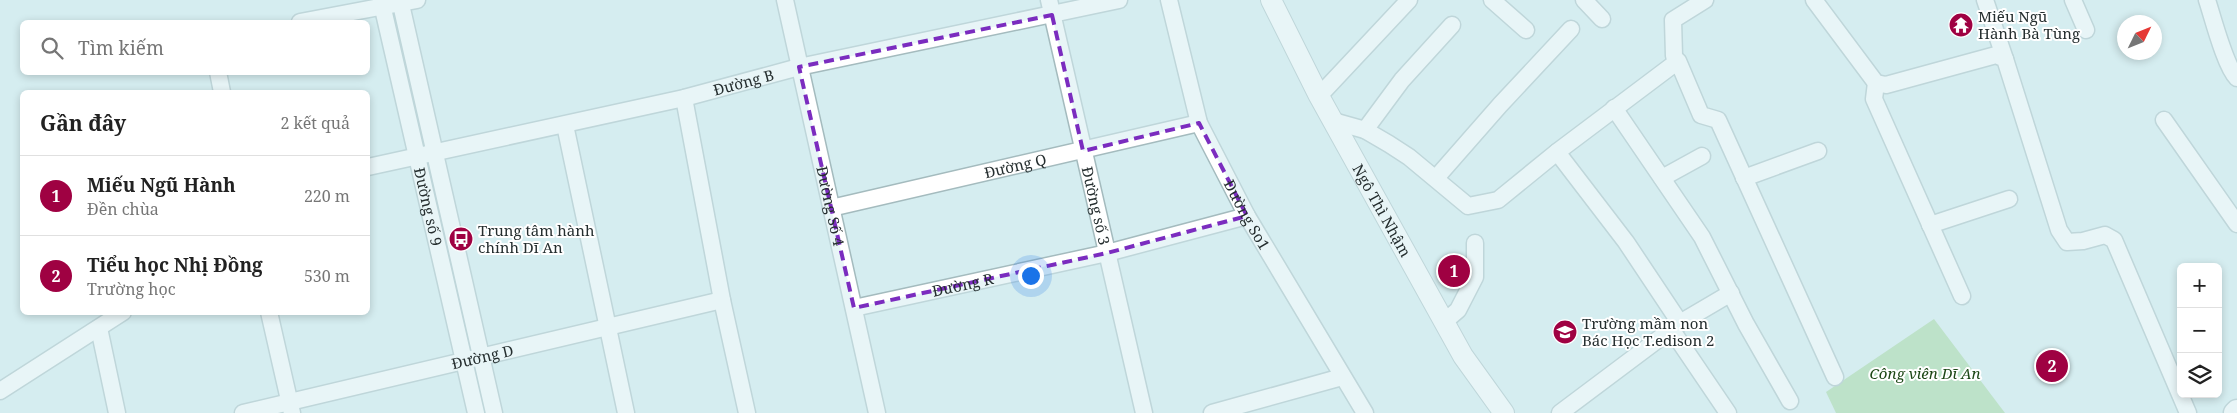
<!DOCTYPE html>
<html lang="vi">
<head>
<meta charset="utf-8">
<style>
  :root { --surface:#fff; --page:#f6f6f6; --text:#222; --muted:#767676; --line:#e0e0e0; --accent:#9f0142 }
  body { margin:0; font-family:"Noto Serif",serif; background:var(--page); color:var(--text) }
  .controls { position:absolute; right:15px; bottom:15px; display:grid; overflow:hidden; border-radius:8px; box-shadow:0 2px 8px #0003 }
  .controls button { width:45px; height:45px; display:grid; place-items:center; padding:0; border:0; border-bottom:1px solid var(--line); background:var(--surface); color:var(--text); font:25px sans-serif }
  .compass { position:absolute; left:2117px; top:15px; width:45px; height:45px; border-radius:50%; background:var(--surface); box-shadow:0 2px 8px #0003; rotate:47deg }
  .you { position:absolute; left:1030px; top:275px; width:18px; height:18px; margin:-12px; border:4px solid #fff; border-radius:50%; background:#1a73e8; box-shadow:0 0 0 8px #1a73e833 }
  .badge { display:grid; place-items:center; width:32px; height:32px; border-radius:50%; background:var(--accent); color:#fff; font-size:16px; font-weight:700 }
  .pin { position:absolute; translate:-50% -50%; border:2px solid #fff; box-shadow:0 1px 5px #0006 }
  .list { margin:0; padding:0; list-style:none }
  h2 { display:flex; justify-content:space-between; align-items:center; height:65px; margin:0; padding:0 20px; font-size:21px }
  h2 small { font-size:16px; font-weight:400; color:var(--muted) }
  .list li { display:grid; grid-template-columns:32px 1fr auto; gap:15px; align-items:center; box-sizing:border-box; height:80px; padding:0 20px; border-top:1px solid var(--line) }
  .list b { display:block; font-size:19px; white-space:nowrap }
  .list p { margin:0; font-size:16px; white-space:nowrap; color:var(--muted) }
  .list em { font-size:16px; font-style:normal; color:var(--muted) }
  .icon { flex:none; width:28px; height:28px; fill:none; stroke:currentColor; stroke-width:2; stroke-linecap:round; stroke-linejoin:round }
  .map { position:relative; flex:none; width:2237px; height:413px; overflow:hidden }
  .search { position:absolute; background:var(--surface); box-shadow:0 2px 8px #0003; left:20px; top:20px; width:350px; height:55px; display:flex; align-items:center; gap:12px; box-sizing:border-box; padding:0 18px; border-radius:8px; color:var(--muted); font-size:19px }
  .panel { position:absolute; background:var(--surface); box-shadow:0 2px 8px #0003; left:20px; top:90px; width:350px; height:225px; border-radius:8px }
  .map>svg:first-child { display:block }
  .green { fill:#a1d499 }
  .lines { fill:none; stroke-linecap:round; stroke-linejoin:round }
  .minor-casing { stroke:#a4bbbe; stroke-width:19 }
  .tertiary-casing { stroke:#a4bbbe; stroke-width:22 }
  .secondary-casing { stroke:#a4bbbe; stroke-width:25 }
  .minor { stroke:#fff; stroke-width:16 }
  .tertiary { stroke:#fff; stroke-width:20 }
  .secondary { stroke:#fff; stroke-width:22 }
  .marked { fill:none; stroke:#7b2cbf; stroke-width:4; stroke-dasharray:10 6; stroke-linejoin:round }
  .labels { text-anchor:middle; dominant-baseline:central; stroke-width:4; stroke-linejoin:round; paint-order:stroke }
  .poi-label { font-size:15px; fill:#252e2f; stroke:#fff; text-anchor:start }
  .street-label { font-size:15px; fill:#252e2f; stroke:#fff }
  .park-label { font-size:15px; font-style:italic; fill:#1b4614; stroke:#fff }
</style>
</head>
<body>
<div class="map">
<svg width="2237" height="413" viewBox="0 0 2237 413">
  <rect width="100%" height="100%" fill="#d5edf0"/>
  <path class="green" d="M1934 319 2005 413H1836L1826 392Z"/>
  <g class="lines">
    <defs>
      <g id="minor">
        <path id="s1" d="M381 0 476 413"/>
        <path d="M400 0 494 413"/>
        <path id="s2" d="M785 0 877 413"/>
        <path id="s3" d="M1049 0 1144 413"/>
        <path id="s4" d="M1169 0 1199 123 1247 216 1365 413"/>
        <path d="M1492 0 1526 30"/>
        <path d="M1584 0 1602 19"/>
        <path d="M1814 0 1876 83 1886 85 1996 55 2005 59 2059 230 2067 242 2083 241 2105 235 2114 240 2188 413"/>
        <path d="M1985 0 2005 59"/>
        <path d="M2073 0 2086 30"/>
        <path d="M2207 0C2213 18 2225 66 2237 78"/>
        <path d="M300 22 417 0"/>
        <path d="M1674 56 1673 20 1705 0"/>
        <path d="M218 72 222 92"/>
        <path d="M1876 83 1874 99 1962 296"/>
        <path d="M1319 96 1409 0"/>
        <path d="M684 98 722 300 747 413"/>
        <path d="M1614 108 1702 237 1746 324 1790 401"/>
        <path d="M2164 120 2237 224"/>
        <path d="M1333 121 1365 130 1389 144 1409 157 1468 206 1498 200 1557 152 1678 61 1701 115 1718 120 1835 377"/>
        <path d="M565 125 626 413"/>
        <path d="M1365 130 1402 80 1452 25"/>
        <path d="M1557 152 1626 242 1680 323"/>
        <path id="s5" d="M368 167 684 98 799 67 1119 0"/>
        <path d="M1436 178 1500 105 1571 29"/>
        <path d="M1662 178 1702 156"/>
        <path d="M1744 178 1818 151"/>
        <path id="s6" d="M831 208 1199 123"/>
        <path d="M1930 225 2009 199"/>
        <path id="s7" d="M854 308 1107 253 1247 216"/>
        <path d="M269 312 292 413"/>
        <path d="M1444 322 1458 310 1475 277V243"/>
        <path d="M99 328 117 413"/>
        <path d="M1671 329 1728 413"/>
        <path d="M0 391 123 312"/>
        <path id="s8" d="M243 413 722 300"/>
        <path d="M1212 413 1342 377"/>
        <path d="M1560 413 1680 323 1731 293"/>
      </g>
      <g id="tertiary">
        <path id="s9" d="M1271 0 1319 96 1463 356 1504 413"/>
      </g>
      <path id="secondary" d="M2235 413 2237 411"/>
    </defs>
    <use href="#minor" class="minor-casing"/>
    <use href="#tertiary" class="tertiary-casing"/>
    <use href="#secondary" class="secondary-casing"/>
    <use href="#minor" class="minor"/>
    <use href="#tertiary" class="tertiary"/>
    <use href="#secondary" class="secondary"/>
  </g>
  <path d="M0 0H2237V413H0ZM1052 15 1083 151 1199 123 1247 216 1107 253 854 308 799 67Z" fill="#d5edf0" fill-opacity=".55" fill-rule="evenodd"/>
  <path class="marked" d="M1052 15 1083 151 1199 123 1247 216 1107 253 854 308 799 67Z"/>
  <defs>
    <symbol id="temple-disc" viewBox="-11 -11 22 22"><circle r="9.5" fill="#9f0142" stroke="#fff"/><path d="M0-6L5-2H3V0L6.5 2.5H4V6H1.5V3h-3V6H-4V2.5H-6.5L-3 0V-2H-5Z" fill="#fff"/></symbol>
    <symbol id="bus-disc" viewBox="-11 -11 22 22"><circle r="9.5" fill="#9f0142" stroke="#fff"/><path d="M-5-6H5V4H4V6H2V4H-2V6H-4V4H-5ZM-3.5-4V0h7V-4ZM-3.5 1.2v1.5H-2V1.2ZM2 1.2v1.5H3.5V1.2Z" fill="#fff"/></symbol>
    <symbol id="school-disc" viewBox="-11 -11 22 22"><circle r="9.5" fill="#9f0142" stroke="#fff"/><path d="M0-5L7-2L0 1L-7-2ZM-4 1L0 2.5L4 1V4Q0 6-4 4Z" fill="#fff"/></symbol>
  </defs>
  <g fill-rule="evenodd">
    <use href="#temple-disc" x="1947" y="11" width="28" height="28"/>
    <use href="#bus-disc" x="447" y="225" width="28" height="28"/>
    <use href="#school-disc" x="1551" y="318" width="28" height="28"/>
  </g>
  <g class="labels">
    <g class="poi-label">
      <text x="1978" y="16">Miếu Ngũ<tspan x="1978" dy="17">Hành Bà Tùng</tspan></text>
      <text x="478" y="230">Trung tâm hành<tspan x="478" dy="17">chính Dĩ An</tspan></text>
      <text x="1582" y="323">Trường mầm non<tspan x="1582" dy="17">Bác Học T.edison 2</tspan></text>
    </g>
    <g class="street-label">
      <text stroke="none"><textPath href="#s5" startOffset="385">Đường B</textPath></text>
      <text stroke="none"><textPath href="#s6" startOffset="189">Đường Q</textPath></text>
      <text stroke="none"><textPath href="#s1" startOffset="212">Đường số 9</textPath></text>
      <text stroke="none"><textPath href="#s2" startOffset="211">Đường Số 4</textPath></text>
      <text stroke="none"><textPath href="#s3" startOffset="211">Đường số 3</textPath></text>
      <text stroke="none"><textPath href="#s9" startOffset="238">Ngô Thì Nhậm</textPath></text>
      <text stroke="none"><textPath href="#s4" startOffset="230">Đường So1</textPath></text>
      <text stroke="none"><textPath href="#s7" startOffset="111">Đường R</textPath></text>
      <text stroke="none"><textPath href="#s8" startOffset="246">Đường D</textPath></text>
    </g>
    <g class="park-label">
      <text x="1925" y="373">Công viên Dĩ An</text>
    </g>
  </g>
</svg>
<div class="controls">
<button>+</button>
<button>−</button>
<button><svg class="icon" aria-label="layers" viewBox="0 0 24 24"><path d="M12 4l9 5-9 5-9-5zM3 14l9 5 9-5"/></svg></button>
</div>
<svg class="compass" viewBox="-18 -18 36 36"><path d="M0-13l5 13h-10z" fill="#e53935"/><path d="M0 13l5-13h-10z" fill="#767676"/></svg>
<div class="you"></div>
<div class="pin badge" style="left:1454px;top:271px">1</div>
<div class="pin badge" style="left:2052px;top:366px">2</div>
<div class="search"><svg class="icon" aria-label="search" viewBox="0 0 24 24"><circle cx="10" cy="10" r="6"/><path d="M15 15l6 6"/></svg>Tìm kiếm</div>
<section class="panel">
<h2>Gần đây<small>2 kết quả</small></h2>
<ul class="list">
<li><span class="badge">1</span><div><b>Miếu Ngũ Hành</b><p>Đền chùa</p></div><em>220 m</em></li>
<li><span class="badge">2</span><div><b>Tiểu học Nhị Đồng</b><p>Trường học</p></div><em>530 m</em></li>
</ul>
</section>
</div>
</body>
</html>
